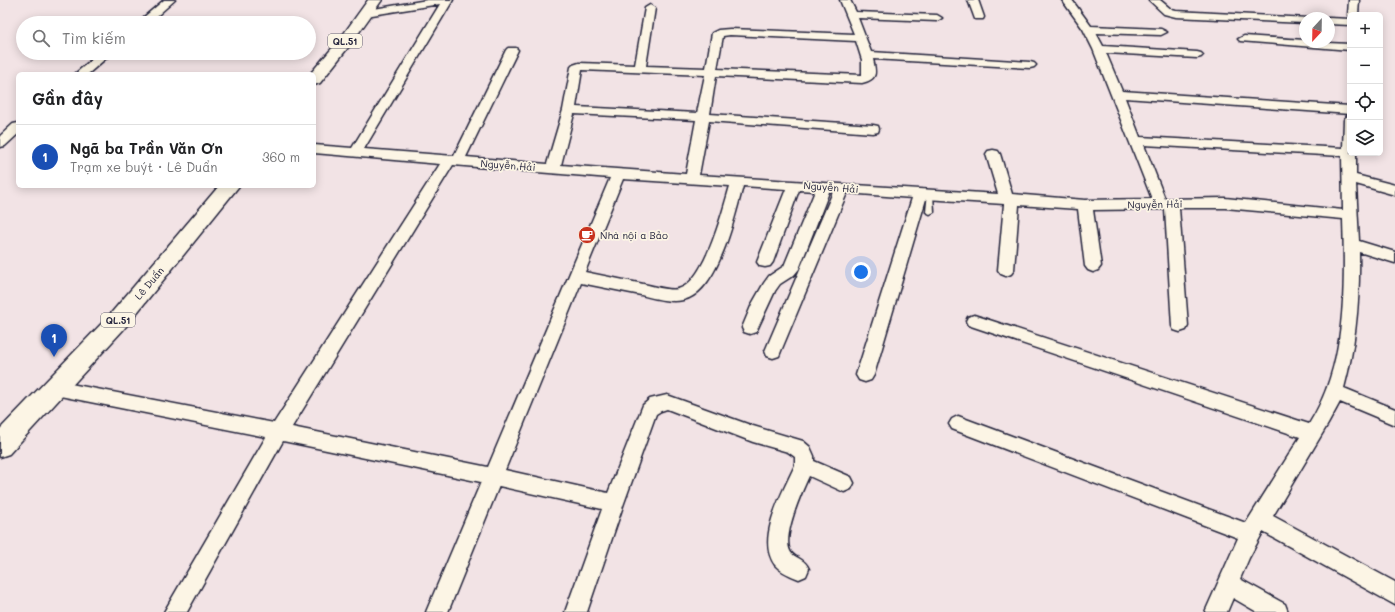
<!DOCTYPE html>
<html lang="vi">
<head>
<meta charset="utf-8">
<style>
  :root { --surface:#fff; --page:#f2f2f2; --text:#202124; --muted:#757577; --line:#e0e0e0; --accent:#ea580c }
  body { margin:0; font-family:Mali,sans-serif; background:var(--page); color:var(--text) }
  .controls { position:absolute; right:12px; top:12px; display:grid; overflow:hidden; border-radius:6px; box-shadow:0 2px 10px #0003 }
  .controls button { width:36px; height:36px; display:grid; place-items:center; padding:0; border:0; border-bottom:1px solid var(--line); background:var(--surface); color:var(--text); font:20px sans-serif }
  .compass { position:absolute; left:1299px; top:12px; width:36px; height:36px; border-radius:50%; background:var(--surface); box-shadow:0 2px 10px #0003; rotate:202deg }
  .you { position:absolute; left:861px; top:272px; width:14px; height:14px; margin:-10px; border:3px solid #fff; border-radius:50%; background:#1a73e8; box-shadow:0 0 0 6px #1a73e833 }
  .badge { display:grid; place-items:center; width:26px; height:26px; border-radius:50%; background:var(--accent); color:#fff; font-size:13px; font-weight:700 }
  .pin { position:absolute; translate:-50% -33px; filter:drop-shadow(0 1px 2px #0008) }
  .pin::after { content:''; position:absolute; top:21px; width:14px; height:12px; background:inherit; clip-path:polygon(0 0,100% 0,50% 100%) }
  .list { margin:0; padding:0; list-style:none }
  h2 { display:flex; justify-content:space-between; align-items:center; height:52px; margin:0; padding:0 16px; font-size:17px }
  h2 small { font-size:13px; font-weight:400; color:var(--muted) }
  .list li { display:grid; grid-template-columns:26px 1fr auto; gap:12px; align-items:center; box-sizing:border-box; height:64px; padding:0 16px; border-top:1px solid var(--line) }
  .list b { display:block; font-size:15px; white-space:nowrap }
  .list p { margin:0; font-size:13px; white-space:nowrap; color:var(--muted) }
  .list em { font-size:13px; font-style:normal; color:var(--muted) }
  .icon { flex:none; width:22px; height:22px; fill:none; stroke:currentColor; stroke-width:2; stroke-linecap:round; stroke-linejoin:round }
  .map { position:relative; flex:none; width:1395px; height:612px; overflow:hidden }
  .search { position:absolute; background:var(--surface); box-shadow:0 2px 10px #0003; left:16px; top:16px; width:300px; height:44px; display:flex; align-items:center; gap:10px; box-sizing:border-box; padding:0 14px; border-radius:22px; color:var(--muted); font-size:15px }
  .panel { position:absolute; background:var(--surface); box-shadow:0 2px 10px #0003; left:16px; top:72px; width:300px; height:116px; border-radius:6px }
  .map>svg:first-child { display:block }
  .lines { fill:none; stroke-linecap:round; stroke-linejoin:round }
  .service-casing { stroke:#22223b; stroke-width:3 }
  .minor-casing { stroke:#22223b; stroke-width:3 }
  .primary-casing { stroke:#22223b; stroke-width:3 }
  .service { fill:#fcf5e5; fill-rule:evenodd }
  .minor { fill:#fcf5e5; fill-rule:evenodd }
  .primary { fill:#fcf5e5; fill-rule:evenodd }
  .labels { text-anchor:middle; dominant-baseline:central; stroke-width:3.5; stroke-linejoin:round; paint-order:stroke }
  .shield { fill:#fcf5e5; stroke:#63616e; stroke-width:1 }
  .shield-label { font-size:9px; font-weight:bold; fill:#22223b }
  .street-label { font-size:10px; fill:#22223b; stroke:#fcf5e5 }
  .poi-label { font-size:10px; fill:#22223b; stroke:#fcf5e5; text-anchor:start }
</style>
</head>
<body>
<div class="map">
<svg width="1395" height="612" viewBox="0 0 1395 612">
  <rect width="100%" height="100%" fill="#f2e3e5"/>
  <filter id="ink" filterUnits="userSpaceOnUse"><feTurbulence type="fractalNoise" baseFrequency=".025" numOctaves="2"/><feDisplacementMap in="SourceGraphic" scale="8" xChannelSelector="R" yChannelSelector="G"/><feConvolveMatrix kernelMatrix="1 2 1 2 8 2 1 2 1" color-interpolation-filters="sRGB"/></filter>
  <g filter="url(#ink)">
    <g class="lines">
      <defs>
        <path id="service" d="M928 192H932L933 194 934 212 930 214 926 212Z"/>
        <g id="minor">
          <path d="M164 0H175L149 23H137Z"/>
          <path d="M427 0H453L364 149 454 156 506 50 508 48H516L518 50 466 157 547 164 563 110 571 67 573 65 579 63 635 65 645 8 650 5 655 8 646 66 706 68 712 33 718 30 730 29 854 34 840 0H850L856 12 937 15 942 18 937 21 858 18 871 52 1030 62 1034 63 1036 65 1034 67 1030 68 873 59C876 73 878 79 862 83L716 76 710 114 873 125 878 126 879 129 878 132 873 133 709 121 699 175 998 194 986 154 988 151 993 150 998 151 1000 154 1012 194 1085 200 1152 199 1093 49 1083 29 1062 0H1072L1091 26 1161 29 1167 32 1161 35 1096 33 1103 46 1197 52 1201 53 1203 55 1201 57 1197 58 1106 53 1122 91 1350 106V114L1125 98 1140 137 1343 148 1344 120 1346 117 1350 116V153H1356V175L1395 185V195L1356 184 1359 241 1395 252V263L1359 252C1360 298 1356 343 1344 388L1395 409V425L1340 402 1328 424 1273 516 1395 582V605L1263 532 1249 558 1240 579 1285 604 1288 612H1257L1233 598 1227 612H1205L1238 538 952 429 949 424 952 419 958 416 1246 523 1300 437 968 325 966 321 968 317 974 315 1309 424C1347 365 1345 287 1343 219L1225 208H1179L1188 326 1186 330 1180 332 1174 330 1172 326 1165 209 1093 210 1101 266 1098 270 1093 272 1088 270 1085 266 1078 209 1019 205 1014 270 1011 274 1006 276 1001 274 998 270 1004 204 926 199 874 375 871 380 865 382 859 380 856 375 912 198 847 193 781 351 779 356 773 358 767 356 765 351 833 192H829L799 269 794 275 780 284 775 291 756 332 750 334 744 332 742 328 752 304 764 283 769 276 784 266 815 191 799 190 773 262 770 266 765 267 760 266 757 262 786 189 743 186C735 216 718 293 683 300 670 303 653 298 641 295 621 291 601 287 581 283L505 470 608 493 643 405 650 399 667 395 753 426 803 441 810 447 814 456V461L851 477 854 483 851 489 844 492 809 476C802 491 782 536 790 551 794 559 804 557 809 569L806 576 799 579C791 576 781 572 775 565 755 539 784 490 795 465V457L788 452 753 442 667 409 661 411 656 414 624 503 587 612H565L602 509 499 486 448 612H426L481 482 283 441 187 612H164L266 437 55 395 49 393 46 388 49 383 55 381 274 423 440 164 314 153V145L352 148 440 4 366 16 361 13 362 11ZM730 35 856 41 862 60V75L717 69 723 36ZM582 70 705 75 697 113 576 107ZM574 114 696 120 686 174 561 165ZM1144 145 1342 156 1343 210 1225 198 1165 199ZM453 165 610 178 488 467 292 427ZM623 179 730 186C723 209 705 283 678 289 669 291 657 287 648 285 627 281 606 276 585 272Z"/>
          <path d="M968 0H978L984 17 983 19H975Z"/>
          <path d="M1149 0H1160L1172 10 1176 11 1309 18H1305V23L1176 17 1164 14Z"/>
          <path d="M1349 0H1359L1358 15H1350V17L1348 15Z"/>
          <path d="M1328 18H1329L1350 19V25L1329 24Z"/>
          <path d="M1244 36 1305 40V42L1350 44V50L1240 41 1238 39Z"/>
          <path d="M99 53H112L88 74H75Z"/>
          <path d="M18 123V134L5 146 0 147V136L13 124Z"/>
        </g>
        <g id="primary">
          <path d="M368 0H382L350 45 320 83 314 85V74H310L340 39Z"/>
          <path d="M219 186H239L123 330 9 454 0 457V429L107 318Z"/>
        </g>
      </defs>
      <use href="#service" class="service-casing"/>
      <use href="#minor" class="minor-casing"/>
      <use href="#primary" class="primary-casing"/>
      <use href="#service" class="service"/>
      <use href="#minor" class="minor"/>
      <use href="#primary" class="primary"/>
    </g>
  </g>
  <defs>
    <symbol id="cafe-disc" viewBox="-11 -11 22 22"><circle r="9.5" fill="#c8321e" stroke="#fcf5e5"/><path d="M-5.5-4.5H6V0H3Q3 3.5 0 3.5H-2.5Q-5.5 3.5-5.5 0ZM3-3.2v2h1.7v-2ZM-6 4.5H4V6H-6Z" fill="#fff"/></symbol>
  </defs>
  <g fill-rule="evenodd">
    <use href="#cafe-disc" x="577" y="225" width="20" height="20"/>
  </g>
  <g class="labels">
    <g class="shield">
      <rect x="328" y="34" width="34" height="14" rx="3"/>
      <rect x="101" y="313" width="34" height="14" rx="3"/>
    </g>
    <g class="shield-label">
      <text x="345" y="41">QL.51</text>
      <text x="118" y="320">QL.51</text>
    </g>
    <g class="street-label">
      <text transform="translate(508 165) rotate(4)">Nguyễn Hải</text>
      <text transform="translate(831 187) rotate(4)">Nguyễn Hải</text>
      <text transform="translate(1155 204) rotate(-1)">Nguyễn Hải</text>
      <text transform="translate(149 283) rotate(-50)">Lê Duẩn</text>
    </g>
    <g class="poi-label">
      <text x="600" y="235">Nhà nội a Bảo</text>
    </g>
  </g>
</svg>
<div class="controls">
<button>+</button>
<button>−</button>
<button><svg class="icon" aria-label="locate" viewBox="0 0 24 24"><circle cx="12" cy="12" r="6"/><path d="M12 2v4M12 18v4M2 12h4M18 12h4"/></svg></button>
<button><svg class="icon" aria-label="layers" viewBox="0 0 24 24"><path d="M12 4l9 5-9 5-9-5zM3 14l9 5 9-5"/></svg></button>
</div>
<svg class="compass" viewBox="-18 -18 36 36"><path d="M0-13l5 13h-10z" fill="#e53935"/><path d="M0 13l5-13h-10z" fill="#757577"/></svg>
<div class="you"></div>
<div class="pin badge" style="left:54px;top:357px;background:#1a4fb4">1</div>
<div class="search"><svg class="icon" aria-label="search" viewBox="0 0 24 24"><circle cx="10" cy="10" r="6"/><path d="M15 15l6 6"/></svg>Tìm kiếm</div>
<section class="panel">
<h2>Gần đây<small></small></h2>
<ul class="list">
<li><span class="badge" style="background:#1a4fb4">1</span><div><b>Ngã ba Trần Văn Ơn</b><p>Trạm xe buýt · Lê Duẩn</p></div><em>360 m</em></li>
</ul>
</section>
</div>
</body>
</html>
